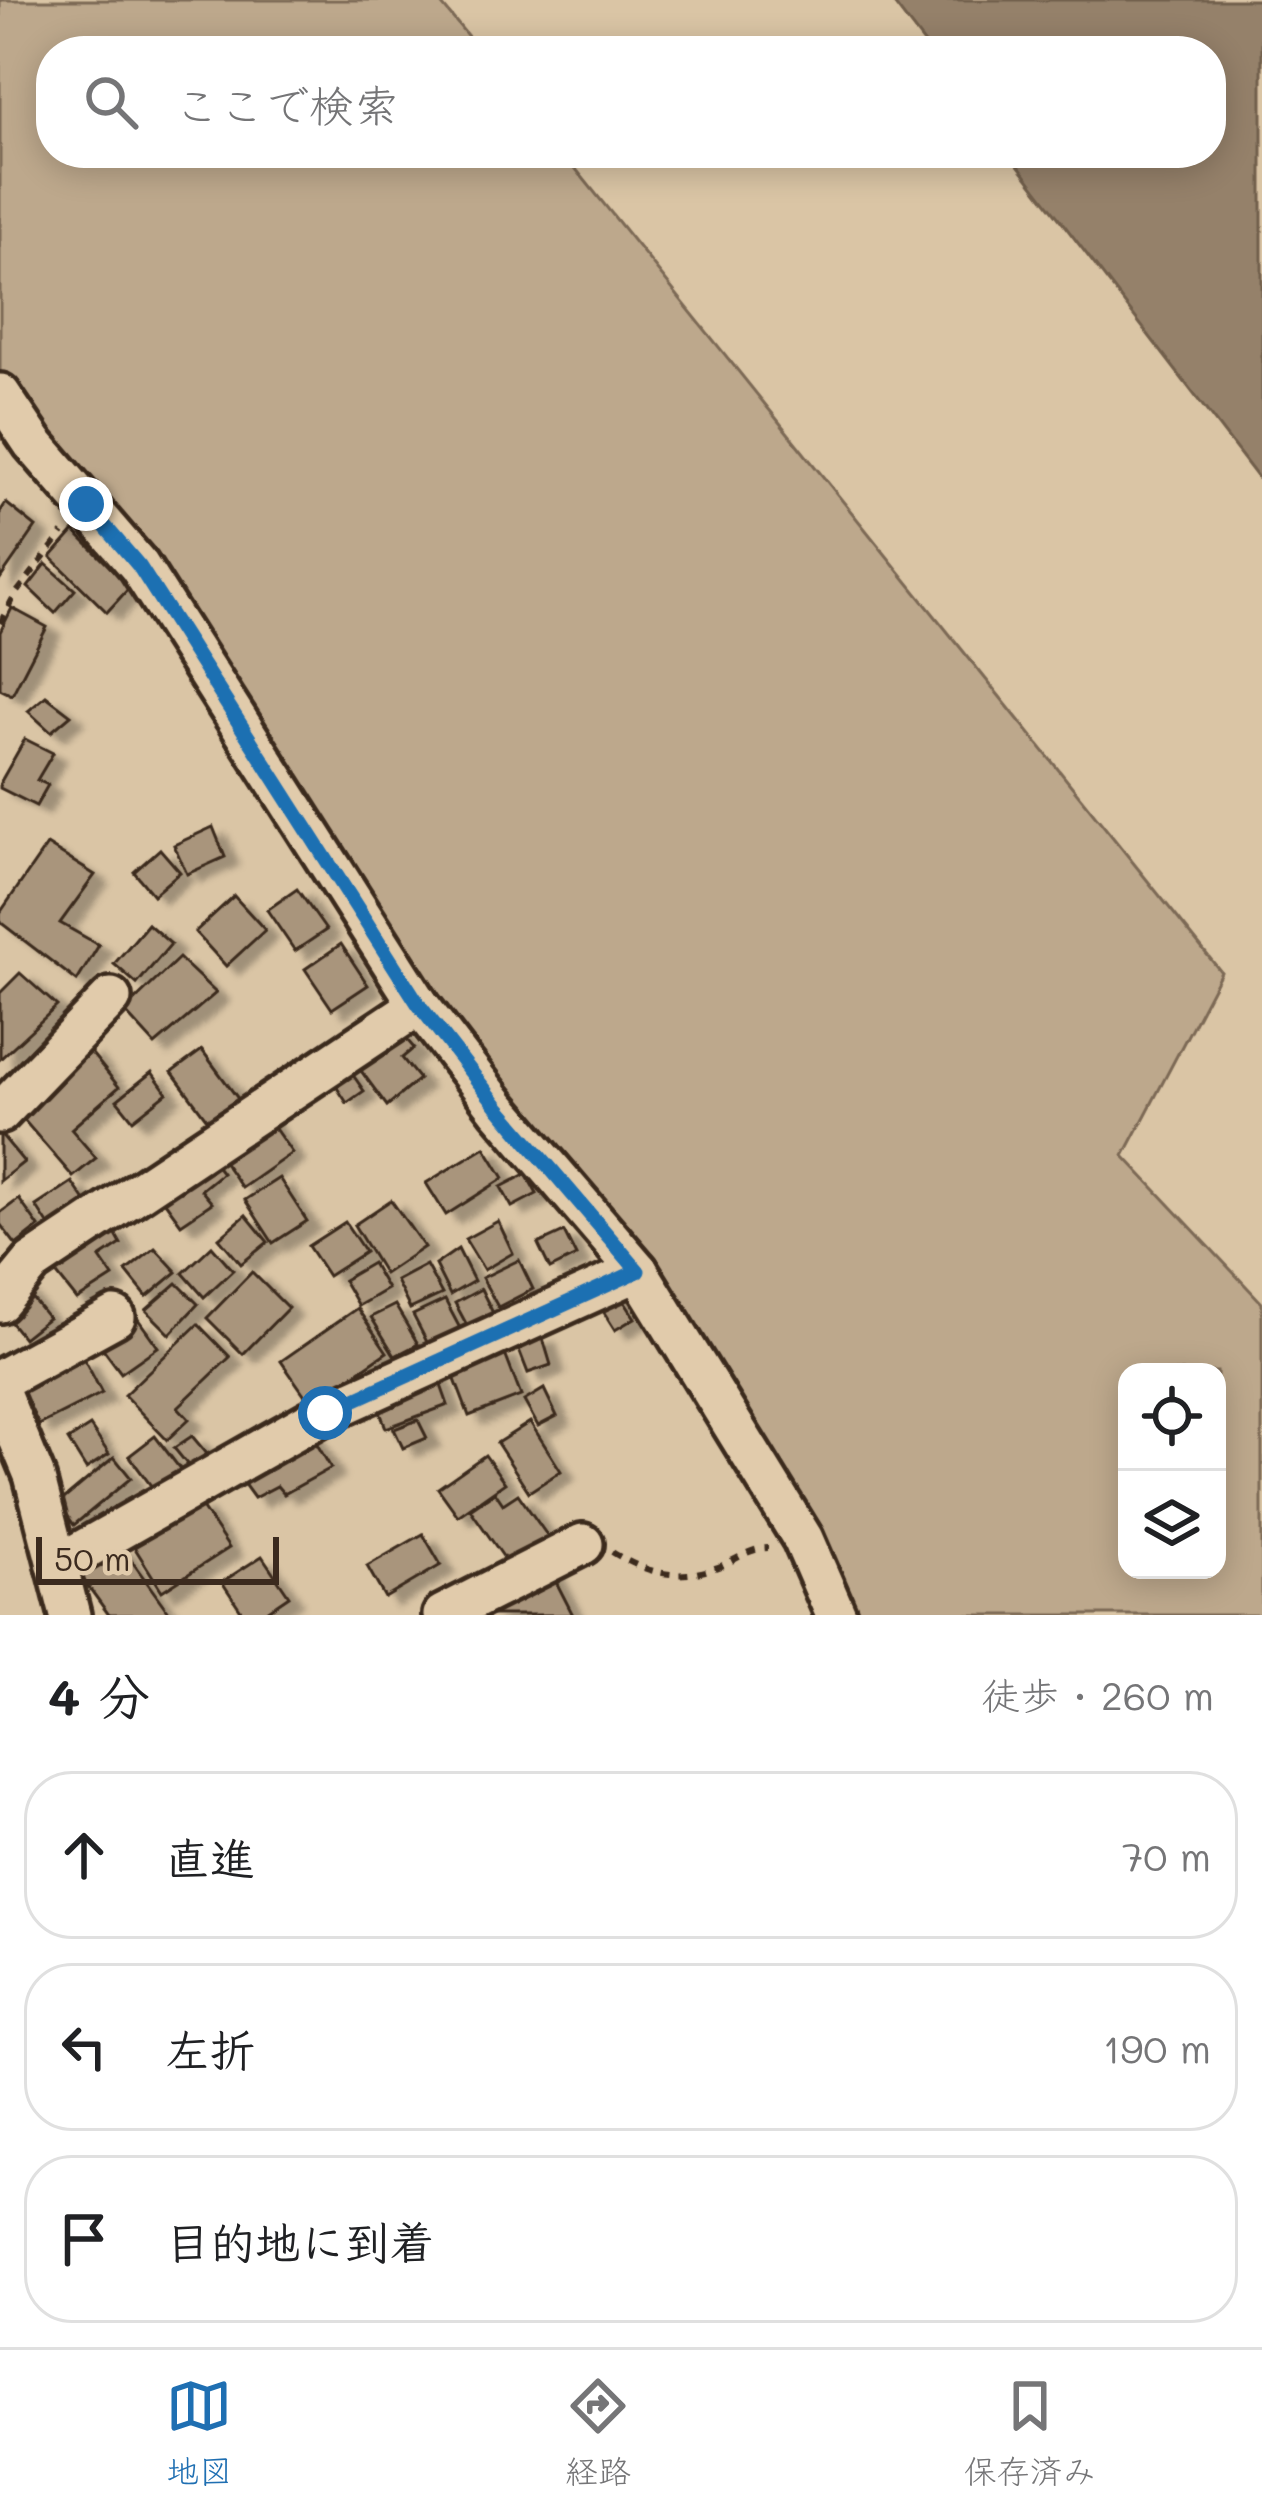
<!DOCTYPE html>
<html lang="ja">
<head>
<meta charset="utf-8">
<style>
  :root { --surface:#fff; --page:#f6f6f6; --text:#202124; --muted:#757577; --line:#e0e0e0; --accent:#1f6fb2 }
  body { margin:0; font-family:Mali,"Klee One",sans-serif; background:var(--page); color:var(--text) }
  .controls { position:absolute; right:36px; bottom:36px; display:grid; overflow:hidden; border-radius:24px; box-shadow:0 6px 30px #0003 }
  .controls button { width:108px; height:108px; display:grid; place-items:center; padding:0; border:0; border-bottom:3px solid var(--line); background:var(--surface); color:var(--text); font:60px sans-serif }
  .scale { position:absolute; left:36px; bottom:30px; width:243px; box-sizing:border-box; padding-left:12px; border:6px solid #3b2a1e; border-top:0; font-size:33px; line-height:42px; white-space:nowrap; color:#3b2a1e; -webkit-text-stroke:9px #e1cbab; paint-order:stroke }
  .stop { position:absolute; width:36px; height:36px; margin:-27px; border:9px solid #1f6fb2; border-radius:50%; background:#fff }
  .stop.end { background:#1f6fb2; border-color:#fff; box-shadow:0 3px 12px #0008 }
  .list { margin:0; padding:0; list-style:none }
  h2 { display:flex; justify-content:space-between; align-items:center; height:156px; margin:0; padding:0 48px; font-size:51px }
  h2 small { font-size:39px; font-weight:400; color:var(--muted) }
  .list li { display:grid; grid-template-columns:78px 1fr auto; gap:36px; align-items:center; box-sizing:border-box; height:168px; margin:0 24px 24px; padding:0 24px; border:3px solid var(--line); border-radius:48px }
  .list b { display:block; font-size:45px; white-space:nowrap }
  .list em { font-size:39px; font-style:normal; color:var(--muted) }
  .icon { flex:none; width:66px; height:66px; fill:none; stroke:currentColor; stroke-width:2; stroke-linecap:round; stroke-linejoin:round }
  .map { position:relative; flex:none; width:1262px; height:1615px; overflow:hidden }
  .search { position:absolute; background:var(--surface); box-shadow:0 6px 30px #0003; left:36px; right:36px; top:36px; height:132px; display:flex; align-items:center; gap:30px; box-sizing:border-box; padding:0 42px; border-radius:48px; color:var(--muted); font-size:45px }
  .sheet { height:732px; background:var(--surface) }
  nav { display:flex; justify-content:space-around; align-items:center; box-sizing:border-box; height:168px; border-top:3px solid var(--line); background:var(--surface); font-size:33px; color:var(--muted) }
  nav a { display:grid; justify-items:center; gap:6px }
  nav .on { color:var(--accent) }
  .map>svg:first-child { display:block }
  .green { fill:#bda88c; stroke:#7c6955; stroke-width:3; fill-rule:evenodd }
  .water { fill:#95816a; stroke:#715e4c; stroke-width:3 }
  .building { fill:#a9957c; stroke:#3b2a1e; stroke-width:3; filter:url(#shadow) }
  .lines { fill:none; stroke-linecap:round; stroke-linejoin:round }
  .minor-casing { stroke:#3b2a1e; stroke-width:48 }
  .path { stroke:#3b2a1e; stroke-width:6; stroke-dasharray:9 9; stroke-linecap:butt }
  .minor { stroke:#e1cbab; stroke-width:39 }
  .route { stroke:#1f6fb2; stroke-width:15 }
</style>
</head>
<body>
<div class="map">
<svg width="1262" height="1615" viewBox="0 0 1262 1615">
  <defs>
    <filter id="shadow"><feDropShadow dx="13" dy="8" stdDeviation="3" flood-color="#0004"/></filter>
  </defs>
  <rect width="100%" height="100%" fill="#dac5a5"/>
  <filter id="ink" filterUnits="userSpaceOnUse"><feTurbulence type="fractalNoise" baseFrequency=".00833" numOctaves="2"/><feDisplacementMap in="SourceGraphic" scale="24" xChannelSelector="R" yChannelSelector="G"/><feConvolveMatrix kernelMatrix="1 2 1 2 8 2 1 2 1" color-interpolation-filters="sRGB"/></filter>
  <g filter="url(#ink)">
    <path class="green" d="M0 0H438L480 51H51V153H563L1221 972 1124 1156 1262 1303V1615H854L820 1532 654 1258 433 995 0 371ZM1127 1372H1217V1570H1127Z"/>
    <path class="water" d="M891 0H1262V483L1009 153H1211V51H930Z"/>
    <g class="building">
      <path d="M6 503 36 527 0 579V512Z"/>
      <path d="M74 531 130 587 107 612 51 557Z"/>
      <path d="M46 564 75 590 55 613 28 587Z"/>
      <path d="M12 608 47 627 12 695 0 689V632Z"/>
      <path d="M46 696 71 715 51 732 28 711Z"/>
      <path d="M25 739 53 753 37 780 48 785 36 806 0 788V783Z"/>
      <path d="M213 827 225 857 187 874 174 845Z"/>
      <path d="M47 845 95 875 60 923 99 945 77 981 0 922V913Z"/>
      <path d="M160 849 180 872 153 895 134 872Z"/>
      <path d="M297 889 326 930 295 951 267 910Z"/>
      <path d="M234 896 265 930 226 966 195 932Z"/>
      <path d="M148 924 171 944 137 984 114 964Z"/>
      <path d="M341 944 368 985 332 1009 305 969Z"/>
      <path d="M179 958 216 993 155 1045 124 1011Z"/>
      <path d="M20 973 57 1006 0 1059V993Z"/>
      <path d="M397 1028 414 1048 402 1058 419 1079 387 1106 353 1060Z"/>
      <path d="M88 1049 119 1087 71 1129 96 1158 73 1177 16 1111Z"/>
      <path d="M202 1050 239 1100 209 1122 172 1072Z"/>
      <path d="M346 1065 364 1091 347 1103 330 1077Z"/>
      <path d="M152 1072 167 1093 133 1120 117 1100Z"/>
      <path d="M264 1113 292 1153 242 1188 214 1148Z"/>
      <path d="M0 1133 24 1162 0 1181Z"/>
      <path d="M485 1147 504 1178 446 1215 426 1183Z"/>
      <path d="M208 1155 222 1173 201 1190 212 1203 181 1224 157 1191Z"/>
      <path d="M526 1174 537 1194 512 1207 501 1187Z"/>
      <path d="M279 1178 307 1221 273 1243 245 1200Z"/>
      <path d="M72 1182 85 1201 49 1226 36 1206Z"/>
      <path d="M19 1199 39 1227 16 1245 0 1224V1213Z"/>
      <path d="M391 1200 424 1247 384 1274 354 1225Z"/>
      <path d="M246 1215 268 1242 241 1264 219 1238Z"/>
      <path d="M498 1221 513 1253 484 1270 465 1239Z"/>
      <path d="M345 1222 365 1252 328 1276 308 1246Z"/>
      <path d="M111 1226 121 1244 100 1258 113 1277 77 1300 54 1271Z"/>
      <path d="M564 1232 576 1256 550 1269 538 1244Z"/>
      <path d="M212 1246 233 1270 204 1297 183 1273Z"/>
      <path d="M155 1248 177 1272 147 1297 126 1271Z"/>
      <path d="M458 1249 474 1281 450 1295 435 1265Z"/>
      <path d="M519 1260 533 1289 498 1307 482 1278Z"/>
      <path d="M372 1263 387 1289 358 1306 343 1280Z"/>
      <path d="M426 1265 442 1294 410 1309 396 1281Z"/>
      <path d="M252 1272 288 1308 243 1354 207 1318Z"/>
      <path d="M177 1283 198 1304 170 1334 146 1310Z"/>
      <path d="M614 1286 635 1318 615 1330 595 1298Z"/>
      <path d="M23 1287 48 1318 23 1338 0 1309Z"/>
      <path d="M481 1289 495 1317 469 1329 455 1303Z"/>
      <path d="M445 1300 462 1332 430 1348 413 1315Z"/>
      <path d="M395 1305 418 1344 395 1356 371 1317Z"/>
      <path d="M357 1308 387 1352 311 1404 281 1361Z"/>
      <path d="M138 1319 158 1347 121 1373 101 1346Z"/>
      <path d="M198 1324 230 1357 178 1407 189 1419 167 1440 124 1395Z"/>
      <path d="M542 1335 551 1365 528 1373 516 1342Z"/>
      <path d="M503 1349 521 1396 469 1416 451 1369Z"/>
      <path d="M83 1357 102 1393 39 1425 21 1390Z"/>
      <path d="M436 1371 448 1405 386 1428 375 1398Z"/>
      <path d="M544 1389 557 1416 538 1426 524 1401Z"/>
      <path d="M418 1420 427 1438 403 1448 394 1429Z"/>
      <path d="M530 1422 561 1471 529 1492 497 1443Z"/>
      <path d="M90 1426 109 1454 86 1469 68 1440Z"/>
      <path d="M308 1429 331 1468 284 1494 277 1486 254 1498 235 1472Z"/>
      <path d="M155 1436 190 1482 163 1502 129 1456Z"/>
      <path d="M192 1436 213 1461 195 1474 174 1448Z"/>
      <path d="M485 1455 505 1483 458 1516 438 1488Z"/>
      <path d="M114 1457 131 1478 74 1525 59 1503Z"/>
      <path d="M495 1492 503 1504 518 1494 551 1541 511 1568 470 1509Z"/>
      <path d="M199 1503 229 1548 162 1591 131 1542Z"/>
      <path d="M423 1534 441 1565 385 1598 367 1566Z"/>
      <path d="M121 1546 169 1613 167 1615H109L80 1575Z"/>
      <path d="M262 1556 289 1596 261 1615H244L222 1582Z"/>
      <path d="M549 1568 573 1615H484Z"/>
    </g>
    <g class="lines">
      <defs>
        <g id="minor">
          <path d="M0 394 33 443 139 566 419 1005 498 1108 638 1271 803 1539 836 1615"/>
          <path d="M0 1113 111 998"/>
          <path d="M0 1302 32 1263 419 1005"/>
          <path d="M0 1380 115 1317"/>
          <path d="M0 1393 34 1475 70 1615"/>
          <path d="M57 1565 325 1413 638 1271"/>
          <path d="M443 1615 583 1544"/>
        </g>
      </defs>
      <use href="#minor" class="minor-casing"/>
      <g class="path">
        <path d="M0 623 14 596 63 533"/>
        <path d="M612 1552C649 1575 682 1582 723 1565 739 1558 751 1548 768 1548"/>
      </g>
      <use href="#minor" class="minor"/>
    </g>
  </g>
  <g class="lines" filter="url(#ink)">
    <path class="route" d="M86 504 139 566 419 1005 499 1108 638 1271 325 1413"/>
  </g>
</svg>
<div class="controls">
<button><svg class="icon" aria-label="locate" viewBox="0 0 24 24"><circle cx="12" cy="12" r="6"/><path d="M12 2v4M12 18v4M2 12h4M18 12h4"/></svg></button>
<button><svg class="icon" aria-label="layers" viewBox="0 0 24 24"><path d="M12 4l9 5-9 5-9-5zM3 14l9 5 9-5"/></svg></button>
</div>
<div class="scale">50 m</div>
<div class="stop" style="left:325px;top:1413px"></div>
<div class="stop end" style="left:86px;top:504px"></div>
<div class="search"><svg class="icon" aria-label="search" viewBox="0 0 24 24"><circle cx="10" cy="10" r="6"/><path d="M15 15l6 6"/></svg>ここで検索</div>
</div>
<section class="sheet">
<h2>4 分<small>徒歩 · 260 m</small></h2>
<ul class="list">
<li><svg class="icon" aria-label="ahead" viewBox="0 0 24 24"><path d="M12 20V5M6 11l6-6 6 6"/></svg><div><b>直進</b></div><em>70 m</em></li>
<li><svg class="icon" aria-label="left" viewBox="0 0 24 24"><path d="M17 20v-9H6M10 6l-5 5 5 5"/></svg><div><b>左折</b></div><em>190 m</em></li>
<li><svg class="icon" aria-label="arrive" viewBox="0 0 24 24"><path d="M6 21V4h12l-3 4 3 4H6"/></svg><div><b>目的地に到着</b></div></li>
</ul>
</section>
<nav>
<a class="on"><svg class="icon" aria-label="map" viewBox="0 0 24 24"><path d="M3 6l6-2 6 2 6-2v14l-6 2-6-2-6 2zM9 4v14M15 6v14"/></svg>地図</a>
<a><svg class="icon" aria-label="directions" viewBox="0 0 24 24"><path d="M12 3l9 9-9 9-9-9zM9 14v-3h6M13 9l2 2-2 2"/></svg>経路</a>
<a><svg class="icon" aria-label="saved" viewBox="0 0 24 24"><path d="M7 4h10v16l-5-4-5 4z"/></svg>保存済み</a>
</nav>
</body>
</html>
